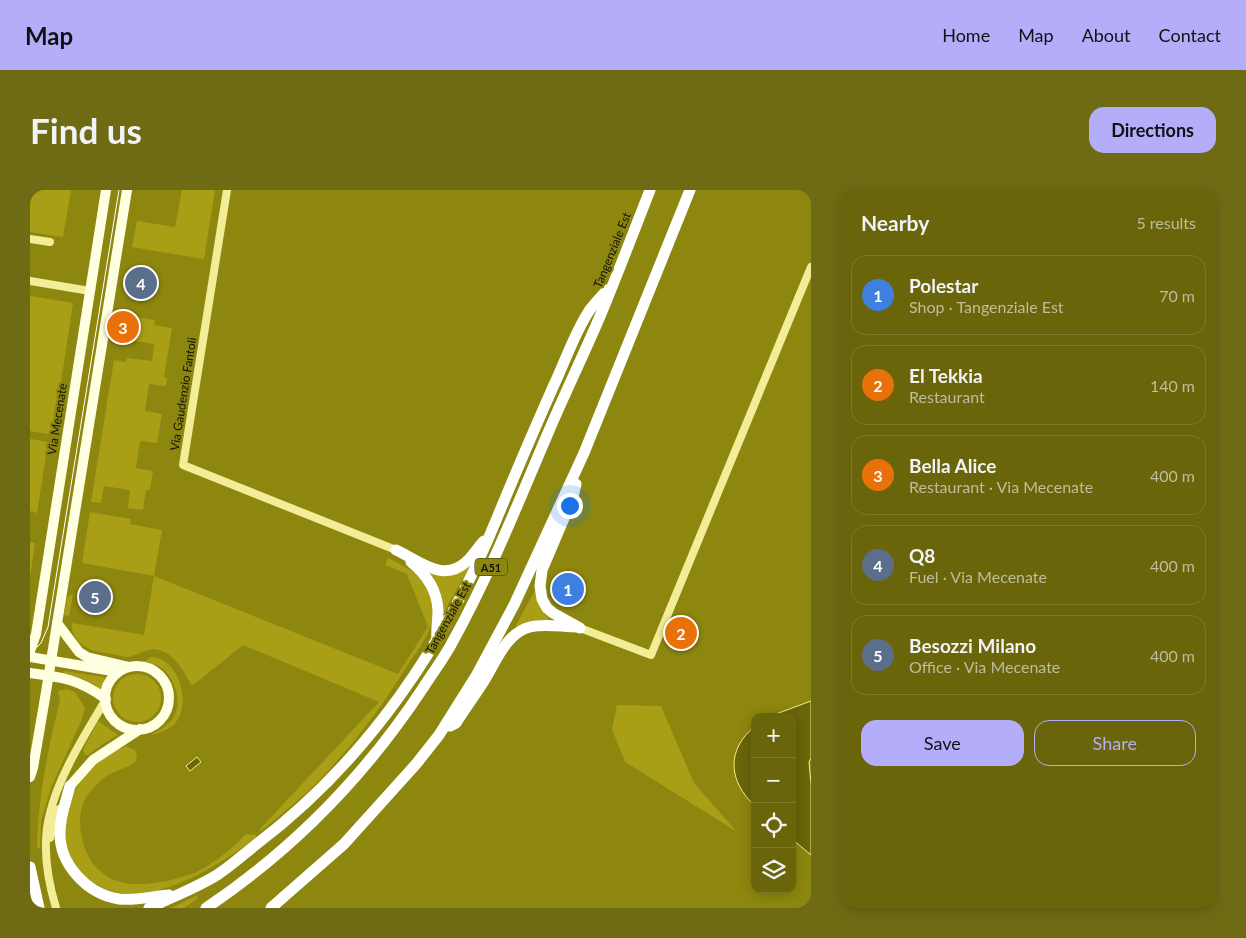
<!DOCTYPE html>
<html lang="en">
<head>
<meta charset="utf-8">
<style>
  :root { --surface:#6a650b; --page:#6f6b14; --text:#f1f3f6; --muted:#bebd9d; --line:#7d792c; --accent:#b4adfa }
  body { margin:0; font-family:Lato,sans-serif; background:var(--page); color:var(--text) }
  .controls { position:absolute; right:15px; bottom:15px; display:grid; overflow:hidden; border-radius:10px; box-shadow:0 2px 12px #0003 }
  .controls button { width:45px; height:45px; display:grid; place-items:center; padding:0; border:0; border-bottom:1px solid var(--line); background:var(--surface); color:var(--text); font:25px sans-serif }
  .you { position:absolute; left:539px; top:315px; width:18px; height:18px; margin:-12px; border:4px solid #fff; border-radius:50%; background:#1a73e8; box-shadow:0 0 0 8px #1a73e833 }
  .badge { display:grid; place-items:center; width:32px; height:32px; border-radius:50%; background:var(--accent); color:#fff; font-size:16px; font-weight:700 }
  .pin { position:absolute; translate:-50% -50%; border:2px solid #fff; box-shadow:0 1px 5px #0006 }
  .list { margin:0; padding:0; list-style:none }
  h2 { display:flex; justify-content:space-between; align-items:center; height:65px; margin:0; padding:0 20px; font-size:21px }
  h2 small { font-size:16px; font-weight:400; color:var(--muted) }
  .list li { display:grid; grid-template-columns:32px 1fr auto; gap:15px; align-items:center; box-sizing:border-box; height:80px; margin:0 10px 10px; padding:0 10px; border:1px solid var(--line); border-radius:15px }
  .list b { display:block; font-size:19px; white-space:nowrap }
  .list p { margin:0; font-size:16px; white-space:nowrap; color:var(--muted) }
  .list em { font-size:16px; font-style:normal; color:var(--muted) }
  .actions { display:flex; gap:10px; padding:15px 20px }
  .actions a { flex:1; padding:11px 0; border:1px solid var(--accent); border-radius:15px; text-align:center; font-size:18px; color:var(--accent) }
  .actions .main { background:var(--accent); color:#111 }
  .icon { flex:none; width:28px; height:28px; fill:none; stroke:currentColor; stroke-width:2; stroke-linecap:round; stroke-linejoin:round }
  .map { position:relative; flex:none; width:781px; height:718px; overflow:hidden; border-radius:15px }
  header { display:flex; align-items:center; gap:30px; box-sizing:border-box; height:70px; padding:0 25px; background:var(--accent); color:#111 }
  header strong { font-size:24px }
  nav { display:flex; gap:28px; margin-inline-start:auto; font-size:18px }
  .intro { display:flex; align-items:center; justify-content:space-between; box-sizing:border-box; height:120px; padding:0 30px }
  h1 { margin:0; font-size:35px }
  .button { padding:12px 22px; border-radius:15px; background:var(--accent); color:#111; font-size:18px; font-weight:700 }
  main { display:flex; gap:30px; padding:0 30px }
  aside { flex:1; background:var(--surface); border-radius:15px; box-shadow:0 2px 12px #0003 }
  .map>svg:first-child { display:block }
  .green { fill:#a89f17 }
  .water { fill:#696509; stroke:#f7ee88 }
  .lines { fill:none; stroke-linecap:round; stroke-linejoin:round }
  .minor { stroke:#f3ed97; stroke-width:8 }
  .major { stroke:#ffffe2; stroke-width:10 }
  .highway { stroke:#fff; stroke-width:11 }
  .tram { stroke:#fff; stroke-width:1 }
  .labels { text-anchor:middle; dominant-baseline:central; stroke-width:4.5; stroke-linejoin:round; paint-order:stroke }
  .shield { fill:#8d870f; stroke:#363410; stroke-width:1 }
  .shield-label { font-size:11px; font-weight:bold; fill:#111 }
  .street-label { font-size:12px; fill:#111; stroke:#8d870f }
</style>
</head>
<body>
<header>
<strong>Map</strong>
<nav><a>Home</a><a>Map</a><a>About</a><a>Contact</a></nav>
</header>
<div class="intro"><h1>Find us</h1><a class="button">Directions</a></div>
<main>
<div class="map">
<svg width="781" height="718" viewBox="0 0 781 718">
  <rect width="100%" height="100%" fill="#8d870f"/>
  <g class="green">
    <path d="M0 0H41L33 47 0 42Z"/>
    <path d="M152 0H185L174 69 102 57 107 31 145 37Z"/>
    <path d="M0 106 43 113 23 245 0 241Z"/>
    <path d="M104 127 125 130 124 135 142 138 134 187 137 188 136 196 119 194 115 221 132 224 127 253 110 251 106 278 123 281 120 300H116L113 320 98 318 100 300 74 296 71 313 61 312 84 170 96 172 97 168 122 171 124 154 100 150Z"/>
    <path d="M0 249 18 252 7 323 0 321Z"/>
    <path d="M60 322 101 329 100 334 132 340 124 386 368 484 398 437 377 384 355 375 358 368C379 379 400 386 403 414 405 439 390 457 377 476 348 523 315 566 275 604 261 617 245 629 231 641L229 640 349 512 213 455 162 496C154 482 146 465 129 460 118 457 109 465 99 467 94 467 88 465 83 464 68 462 56 461 46 448 43 443 41 439 42 433L114 445 124 386 52 373Z"/>
    <path d="M0 352 5 353 0 388Z"/>
    <path d="M439 375 440 376 413 424 411 404 401 384 402 382C420 385 425 387 439 375Z"/>
    <path d="M506 401 519 430 487 437 486 435 504 402Z"/>
    <path d="M43 404 39 426 34 425 37 407Z"/>
    <path d="M121 467C148 467 162 513 146 532 141 539 131 542 123 545L122 544C130 540 139 535 144 527 153 511 144 486 130 477 125 474 120 473 114 472Z"/>
    <path d="M34 481 74 487 76 491 71 500 53 489 33 483Z"/>
    <circle cx="107" cy="508" r="24"/>
    <path d="M37 499 45 502 55 518 52 529 21 598 11 631 10 658H7C8 607 18 559 30 510L28 501Z"/>
    <path d="M587 515 631 516 664 593 706 641 595 572 582 539Z"/>
    <path d="M68 531 88 545 73 554 58 565H55L53 560Z"/>
    <path d="M96 556 105 560 107 566 106 571C100 577 90 579 82 583 72 588 64 596 57 606 48 620 49 638 53 653 66 694 98 699 136 691 148 688 160 686 172 679 188 670 204 657 216 644L226 645 227 648C190 673 151 700 105 704 86 705 66 697 53 684 11 639 47 576 96 556Z"/>
    <path d="M166 706 168 708 154 718H141Z"/>
  </g>
  <g class="water">
    <path d="M781 511V568L779 572 781 594V665L762 649V527H738Z"/>
    <path d="M725 536V616C698 591 696 560 725 536Z"/>
    <path d="M167 567 171 572 160 581 156 576Z"/>
  </g>
  <g class="lines">
    <g class="minor">
      <path d="M197 0 153 275 366 360"/>
      <path d="M0 49 20 52"/>
      <path d="M0 91 60 101"/>
      <path d="M550 438 621 465 781 77"/>
      <path d="M20 648 29 619"/>
      <path d="M26 718C17 688 12 653 20 623 29 585 56 543 76 509"/>
    </g>
    <g class="major">
      <path d="M27 433 49 462 57 467 99 477"/>
      <path d="M0 461 6 444 76 0"/>
      <path d="M0 467 88 482"/>
      <circle cx="107" cy="508" r="32"/>
      <path d="M0 483C31 487 49 489 76 509"/>
      <path d="M0 587 3 578 15 508 97 0"/>
      <path d="M40 596 63 570 110 539"/>
    </g>
    <g class="highway">
      <path d="M546 294 543 307 512 380 510 396 512 409 517 418 523 423 550 438"/>
      <path d="M366 360C390 371 413 393 436 372 443 366 448 357 454 351"/>
      <path d="M381 372C396 384 407 400 408 420 408 430 406 439 407 449"/>
      <path d="M420 536 426 533C435 519 445 505 454 491 466 472 476 443 500 437 515 433 532 437 547 437"/>
      <path d="M40 596C36 611 30 626 30 642 29 674 57 704 89 709 105 711 123 706 139 705"/>
      <path d="M0 677 9 718"/>
      <path d="M119 718C142 707 166 698 187 685 201 676 214 664 228 653 337 570 416 454 467 328 485 284 504 240 523 197 535 172 544 144 559 121 564 114 571 107 577 100"/>
      <path d="M176 718C264 659 335 586 393 498 403 482 415 467 423 451 460 384 488 313 518 243 535 203 554 164 571 124 588 83 604 41 620 0"/>
      <path d="M241 718 314 654 387 573 409 545 446 486 484 415 554 263 660 0"/>
    </g>
    <path class="tram" d="M0 464 11 453 18 437 89 0"/>
  </g>
  <g class="labels">
    <rect class="shield" x="445" y="368.5" width="32" height="17" rx="4"/>
    <g class="shield-label">
      <text x="461" y="377">A51</text>
    </g>
    <g class="street-label">
      <text transform="translate(582 60) rotate(-68)">Tangenziale Est</text>
      <text transform="translate(153 204) rotate(-81)">Via Gaudenzio Fantoli</text>
      <text transform="translate(27 229) rotate(-81)">Via Mecenate</text>
      <text transform="translate(418 428) rotate(-61)">Tangenziale Est</text>
    </g>
  </g>
</svg>
<div class="controls">
<button>+</button>
<button>−</button>
<button><svg class="icon" aria-label="locate" viewBox="0 0 24 24"><circle cx="12" cy="12" r="6"/><path d="M12 2v4M12 18v4M2 12h4M18 12h4"/></svg></button>
<button><svg class="icon" aria-label="layers" viewBox="0 0 24 24"><path d="M12 4l9 5-9 5-9-5zM3 14l9 5 9-5"/></svg></button>
</div>
<div class="you"></div>
<div class="pin badge" style="left:538px;top:399px;background:#3f7fe0">1</div>
<div class="pin badge" style="left:651px;top:443px;background:#e8710a">2</div>
<div class="pin badge" style="left:93px;top:137px;background:#e8710a">3</div>
<div class="pin badge" style="left:111px;top:93px;background:#5c6f8a">4</div>
<div class="pin badge" style="left:65px;top:407px;background:#5c6f8a">5</div>
</div>
<aside>
<h2>Nearby<small>5 results</small></h2>
<ul class="list">
<li><span class="badge" style="background:#3f7fe0">1</span><div><b>Polestar</b><p>Shop · Tangenziale Est</p></div><em>70 m</em></li>
<li><span class="badge" style="background:#e8710a">2</span><div><b>El Tekkia</b><p>Restaurant</p></div><em>140 m</em></li>
<li><span class="badge" style="background:#e8710a">3</span><div><b>Bella Alice</b><p>Restaurant · Via Mecenate</p></div><em>400 m</em></li>
<li><span class="badge" style="background:#5c6f8a">4</span><div><b>Q8</b><p>Fuel · Via Mecenate</p></div><em>400 m</em></li>
<li><span class="badge" style="background:#5c6f8a">5</span><div><b>Besozzi Milano</b><p>Office · Via Mecenate</p></div><em>400 m</em></li>
</ul>
<div class="actions"><a class="main">Save</a><a>Share</a></div>
</aside>
</main>
</body>
</html>
